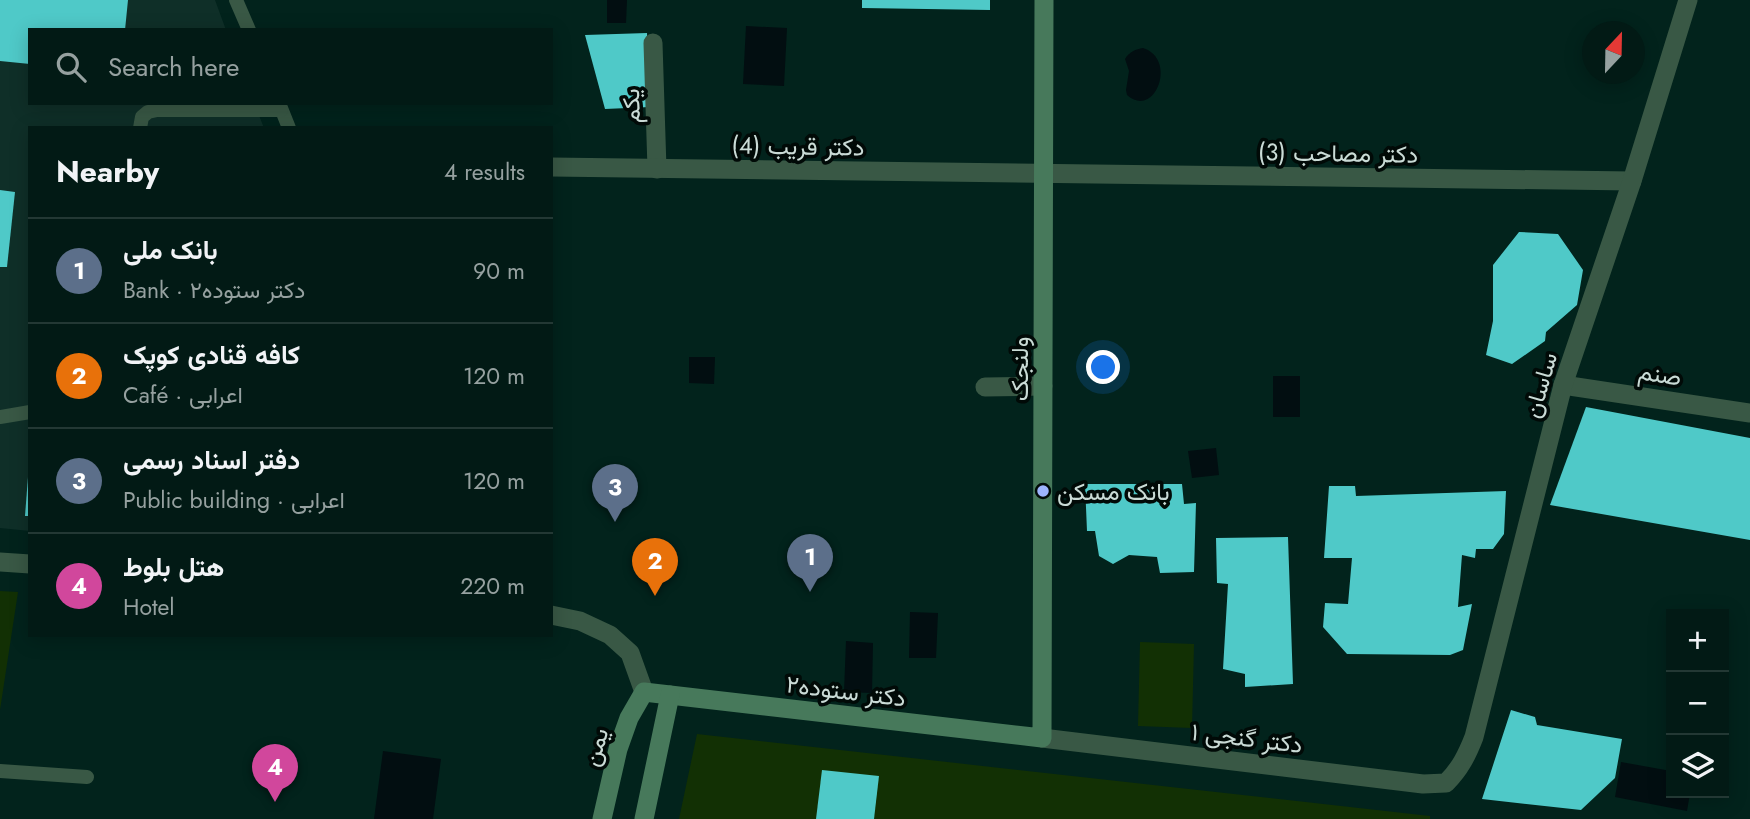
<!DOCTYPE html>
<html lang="en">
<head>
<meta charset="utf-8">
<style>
  :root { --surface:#021a15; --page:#0c231e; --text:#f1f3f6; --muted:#96a1a0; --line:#233834; --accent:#9db4fd }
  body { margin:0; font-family:Jost,Vazirmatn,sans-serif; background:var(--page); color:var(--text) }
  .controls { position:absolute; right:21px; bottom:21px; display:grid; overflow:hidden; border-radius:0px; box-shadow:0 4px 18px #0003 }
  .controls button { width:63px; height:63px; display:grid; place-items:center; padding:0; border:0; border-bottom:2px solid var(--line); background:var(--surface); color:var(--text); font:35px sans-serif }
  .compass { position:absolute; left:1582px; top:21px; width:63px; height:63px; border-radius:50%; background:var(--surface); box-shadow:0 4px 18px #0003; rotate:22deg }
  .you { position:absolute; left:1104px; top:368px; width:24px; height:24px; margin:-18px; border:5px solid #fff; border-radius:50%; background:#1a73e8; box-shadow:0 0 0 10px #1a73e833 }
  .badge { display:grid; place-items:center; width:46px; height:46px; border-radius:50%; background:var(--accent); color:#fff; font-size:23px; font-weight:700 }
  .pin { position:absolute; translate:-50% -58px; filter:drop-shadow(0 2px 4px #0008) }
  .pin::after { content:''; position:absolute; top:37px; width:24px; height:21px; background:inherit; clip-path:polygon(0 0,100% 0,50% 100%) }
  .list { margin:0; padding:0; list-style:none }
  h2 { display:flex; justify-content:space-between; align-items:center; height:91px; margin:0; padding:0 28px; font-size:30px }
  h2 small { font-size:23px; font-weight:400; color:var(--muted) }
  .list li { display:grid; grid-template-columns:46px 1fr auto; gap:21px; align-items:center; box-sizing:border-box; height:105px; padding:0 28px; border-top:2px solid var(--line) }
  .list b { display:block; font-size:26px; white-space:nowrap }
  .list p { margin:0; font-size:23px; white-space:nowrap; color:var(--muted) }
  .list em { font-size:23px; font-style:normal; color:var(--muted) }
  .icon { flex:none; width:38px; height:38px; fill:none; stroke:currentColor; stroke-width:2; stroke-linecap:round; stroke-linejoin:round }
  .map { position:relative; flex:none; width:1750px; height:819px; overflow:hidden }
  .search { position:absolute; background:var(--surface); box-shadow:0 4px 18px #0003; left:28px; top:28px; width:525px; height:77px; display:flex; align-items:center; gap:18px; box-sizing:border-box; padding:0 24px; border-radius:0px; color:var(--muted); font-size:26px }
  .panel { position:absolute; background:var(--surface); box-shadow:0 4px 18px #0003; left:28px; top:126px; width:525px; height:511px; border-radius:0px }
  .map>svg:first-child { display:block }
  .built { fill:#0f2f28 }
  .green { fill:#123004 }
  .water { fill:#020e11 }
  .building { fill:#4fc9c8 }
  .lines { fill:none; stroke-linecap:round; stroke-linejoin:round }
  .service { stroke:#395845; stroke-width:14 }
  .minor { stroke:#395845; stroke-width:19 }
  .tertiary { stroke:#395845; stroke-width:19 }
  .secondary { stroke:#47795b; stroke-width:19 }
  .poi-dot { fill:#9db4fd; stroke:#010a07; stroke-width:2.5 }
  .labels { text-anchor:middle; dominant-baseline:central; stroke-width:7; stroke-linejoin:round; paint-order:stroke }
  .street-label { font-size:24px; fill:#cadbd6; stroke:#010a07 }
  .poi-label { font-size:24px; fill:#cadbd6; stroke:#010a07; text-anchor:start }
</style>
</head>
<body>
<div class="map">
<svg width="1750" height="819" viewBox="0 0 1750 819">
  <rect width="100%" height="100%" fill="#02231c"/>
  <path class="built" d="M0 0H215L226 30H30V103H254L264 128H30V531L0 528Z"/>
  <g class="green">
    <path d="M0 591 18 592 0 710Z"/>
    <path d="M1140 642 1194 644 1192 728 1138 726Z"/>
    <path d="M697 734 1430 816V819H679Z"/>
  </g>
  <g class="water">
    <path d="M607 0H627L626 23H607Z"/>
    <path d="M746 26 787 28 784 86 743 84Z"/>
    <path d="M1143 48C1178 59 1155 120 1127 95L1126 90 1129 71 1125 59C1129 52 1136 49 1143 48Z"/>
    <path d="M689 357H715L714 384 689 383Z"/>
    <rect x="1273" y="376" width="27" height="41"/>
    <path d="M1216 448 1219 475 1192 478 1188 451Z"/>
    <path d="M910 612 938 613 936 658H909Z"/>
    <path d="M846 641 873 643 872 693 844 692Z"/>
    <path d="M383 751 441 759 433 819H374Z"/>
    <path d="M1621 762 1671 771V793H1690L1687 811 1615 797Z"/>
  </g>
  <g class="building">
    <path d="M0 0H128L125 30H30V64L0 61Z"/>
    <path d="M862 0H990V10L862 8Z"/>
    <path d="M647 33 650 107 605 109 585 35Z"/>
    <path d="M0 190 15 192 7 267H0Z"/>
    <path d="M1519 232 1558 234 1583 270 1577 305 1546 332 1545 341 1512 364 1486 355 1493 321V265Z"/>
    <path d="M1586 407 1750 438V540L1550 505Z"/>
    <path d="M28 477 30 478V516H25Z"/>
    <path d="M1085 484H1182L1184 504 1196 503 1194 572 1160 573 1157 557 1129 555 1113 564 1099 556 1095 531H1087Z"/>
    <path d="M1329 486H1355L1356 496 1506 491 1504 534 1493 549H1476L1475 558 1462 555 1458 607 1472 604 1463 650 1450 655 1347 654 1323 627 1325 603 1348 604 1352 558H1324Z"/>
    <path d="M1288 537 1293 684 1245 687V674L1223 669 1228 584 1217 583 1216 538Z"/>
    <path d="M1511 710 1535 717 1537 725 1622 739 1615 778 1581 810 1482 799Z"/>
    <path d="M822 770 879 776 874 819H816Z"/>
  </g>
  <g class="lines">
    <g class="service">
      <path d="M236 0 249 30"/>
      <path d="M279 103 289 128"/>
      <path d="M140 128 142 117 148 112 157 110H281"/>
      <path d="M0 417 30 412"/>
      <path d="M0 771 87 777"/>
    </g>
    <g class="minor">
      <path d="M653 43 657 169"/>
      <path d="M551 167 1632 181"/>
      <path d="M1563 385 1750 413"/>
      <path d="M985 387 1043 386"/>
    </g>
    <g class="tertiary">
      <path d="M0 562 30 564"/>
      <path d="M551 615 580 621 610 635 630 653 644 692"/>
      <path d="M1042 738 1423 784 1446 783C1460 769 1467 755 1474 737L1563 385 1632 181 1688 0"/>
    </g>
    <g class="secondary">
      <path d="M602 819 618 749 629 718 644 692 1042 738 1044 0"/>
      <path d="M644 819 670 695"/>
    </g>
  </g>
  <circle class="poi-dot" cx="1043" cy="491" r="7"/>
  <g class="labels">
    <g class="street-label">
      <text transform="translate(631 106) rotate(-92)">یکم</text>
      <text transform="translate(798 146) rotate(1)">دکتر قریب (4)</text>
      <text transform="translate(1338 153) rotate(1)">دکتر مصاحب (3)</text>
      <text transform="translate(1019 369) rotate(-90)">ولنجک</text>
      <text transform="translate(1660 374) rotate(9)">صنم</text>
      <text transform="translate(1540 385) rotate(-74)">ساسان</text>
      <text transform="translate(846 691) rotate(7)">دکتر ستوده۲</text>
      <text transform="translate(1247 738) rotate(7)">دکتر گنجی ۱</text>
      <text transform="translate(595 747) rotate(-74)">یمن</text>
    </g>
    <g class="poi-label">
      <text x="1057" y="491">بانک مسکن</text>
    </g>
  </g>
</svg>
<div class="controls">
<button>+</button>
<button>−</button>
<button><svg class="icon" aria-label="layers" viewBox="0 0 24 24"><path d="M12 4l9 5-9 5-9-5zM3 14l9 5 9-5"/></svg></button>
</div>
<svg class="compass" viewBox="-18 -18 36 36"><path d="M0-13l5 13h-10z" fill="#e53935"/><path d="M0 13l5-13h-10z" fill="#96a1a0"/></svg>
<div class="you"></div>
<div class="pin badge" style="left:810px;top:592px;background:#5c6f8a">1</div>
<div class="pin badge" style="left:655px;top:596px;background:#e8710a">2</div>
<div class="pin badge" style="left:615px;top:522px;background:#5c6f8a">3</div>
<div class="pin badge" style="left:275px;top:802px;background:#d1479c">4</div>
<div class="search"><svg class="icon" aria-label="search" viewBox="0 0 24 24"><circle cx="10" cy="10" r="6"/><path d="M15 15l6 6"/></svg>Search here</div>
<section class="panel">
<h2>Nearby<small>4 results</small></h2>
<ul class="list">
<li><span class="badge" style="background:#5c6f8a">1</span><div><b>بانک ملی</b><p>Bank · دکتر ستوده۲</p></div><em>90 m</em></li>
<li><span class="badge" style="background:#e8710a">2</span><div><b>کافه قنادی کوپک</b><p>Café · اعرابی</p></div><em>120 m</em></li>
<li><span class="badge" style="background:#5c6f8a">3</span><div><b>دفتر اسناد رسمی</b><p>Public building · اعرابی</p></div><em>120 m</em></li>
<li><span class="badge" style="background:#d1479c">4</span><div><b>هتل بلوط</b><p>Hotel</p></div><em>220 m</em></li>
</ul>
</section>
</div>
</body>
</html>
